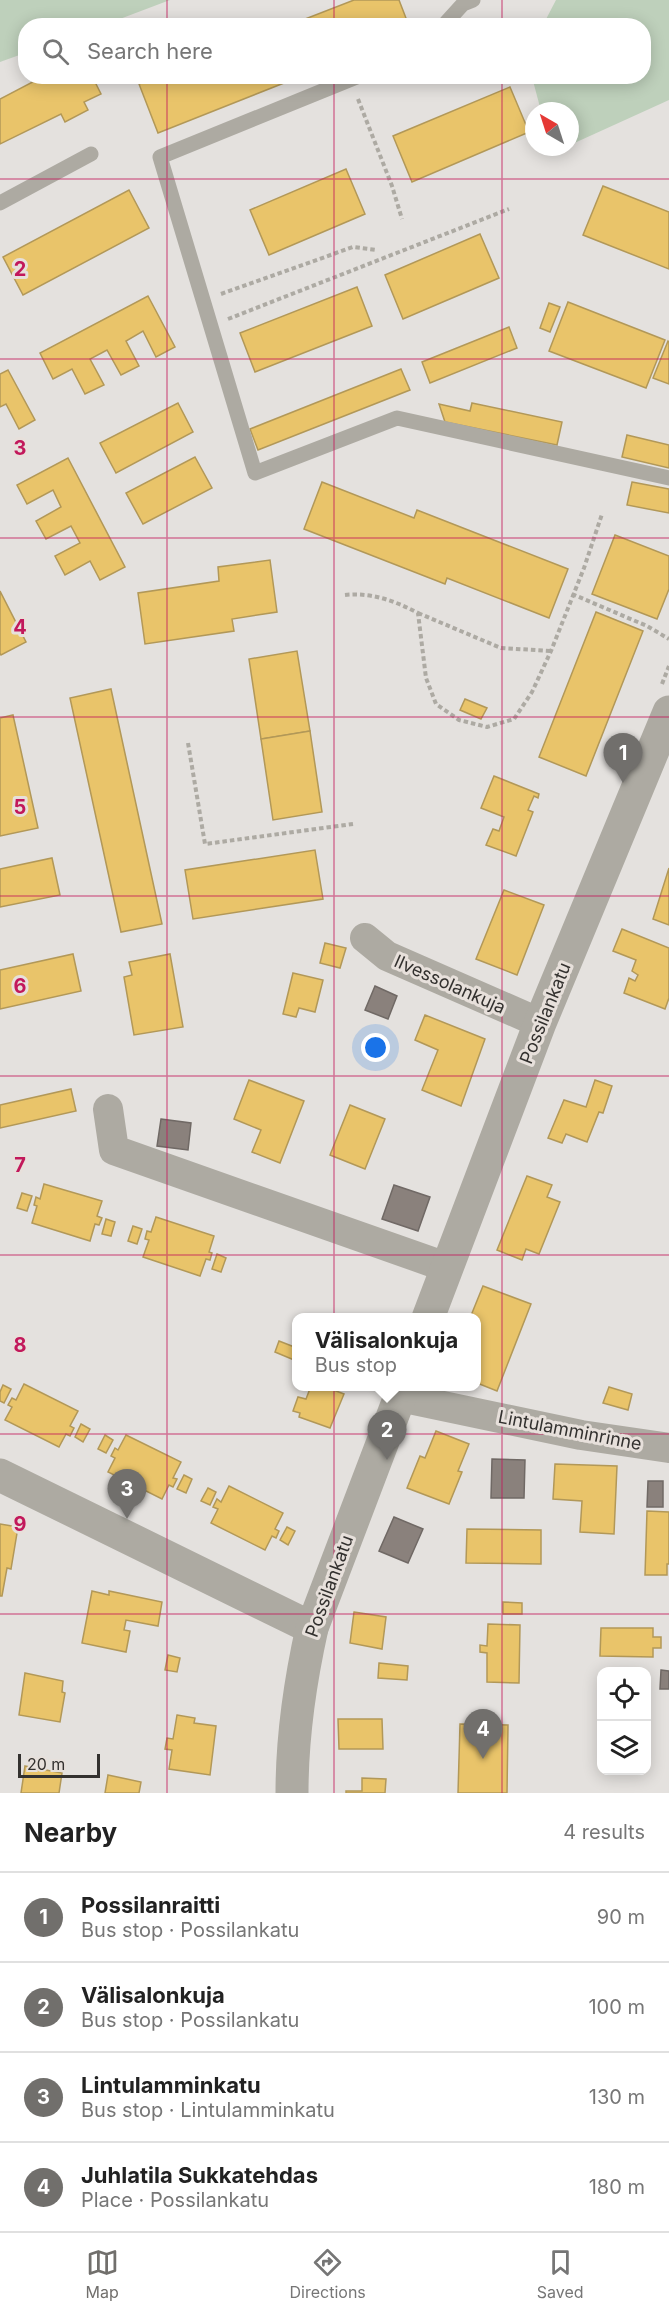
<!DOCTYPE html>
<html lang="en">
<head>
<meta charset="utf-8">
<style>
  :root { --surface:#fff; --page:#f2f2f2; --text:#222; --muted:#767676; --line:#e0e0e0; --accent:#716f6c }
  body { margin:0; font-family:Inter,sans-serif; background:var(--page); color:var(--text) }
  .controls { position:absolute; right:18px; bottom:18px; display:grid; overflow:hidden; border-radius:12px; box-shadow:0 3px 15px #0003 }
  .controls button { width:54px; height:54px; display:grid; place-items:center; padding:0; border:0; border-bottom:2px solid var(--line); background:var(--surface); color:var(--text); font:30px sans-serif }
  .compass { position:absolute; left:525px; top:102px; width:54px; height:54px; border-radius:50%; background:var(--surface); box-shadow:0 3px 15px #0003; rotate:321deg }
  .scale { position:absolute; left:18px; bottom:15px; width:82px; box-sizing:border-box; padding-left:6px; border:3px solid #33312f; border-top:0; font-size:16px; line-height:21px; white-space:nowrap; color:#33312f; -webkit-text-stroke:4px #e7e0db; paint-order:stroke }
  .you { position:absolute; left:376px; top:1048px; width:21px; height:21px; margin:-15px; border:4px solid #fff; border-radius:50%; background:#1a73e8; box-shadow:0 0 0 9px #1a73e833 }
  .badge { display:grid; place-items:center; width:39px; height:39px; border-radius:50%; background:var(--accent); color:#fff; font-size:20px; font-weight:700 }
  .pin { position:absolute; translate:-50% -50px; filter:drop-shadow(0 2px 3px #0008) }
  .pin::after { content:''; position:absolute; top:32px; width:21px; height:18px; background:inherit; clip-path:polygon(0 0,100% 0,50% 100%) }
  .popup { position:absolute; left:292px; top:1313px; width:189px; height:78px; box-sizing:border-box; display:grid; place-content:center; border-radius:12px; background:var(--surface); filter:drop-shadow(0 2px 4px #0005); font-size:20px; white-space:nowrap; color:var(--muted) }
  .popup b { font-size:22px; color:var(--text) }
  .popup::after { content:''; position:absolute; left:50%; top:100%; margin-left:-12px; border:12px solid transparent; border-top-color:var(--surface) }
  .list { margin:0; padding:0; list-style:none }
  h2 { display:flex; justify-content:space-between; align-items:center; height:78px; margin:0; padding:0 24px; font-size:26px }
  h2 small { font-size:20px; font-weight:400; color:var(--muted) }
  .list li { display:grid; grid-template-columns:39px 1fr auto; gap:18px; align-items:center; box-sizing:border-box; height:90px; padding:0 24px; border-top:2px solid var(--line) }
  .list b { display:block; font-size:22px; white-space:nowrap }
  .list p { margin:0; font-size:20px; white-space:nowrap; color:var(--muted) }
  .list em { font-size:20px; font-style:normal; color:var(--muted) }
  .icon { flex:none; width:33px; height:33px; fill:none; stroke:currentColor; stroke-width:2; stroke-linecap:round; stroke-linejoin:round }
  .map { position:relative; flex:none; width:669px; height:1793px; overflow:hidden }
  .search { position:absolute; background:var(--surface); box-shadow:0 3px 15px #0003; left:18px; right:18px; top:18px; height:66px; display:flex; align-items:center; gap:15px; box-sizing:border-box; padding:0 21px; border-radius:24px; color:var(--muted); font-size:22px }
  .sheet { height:438px; background:var(--surface) }
  nav { display:flex; justify-content:space-around; align-items:center; box-sizing:border-box; height:84px; border-top:2px solid var(--line); background:var(--surface); font-size:16px; color:var(--muted) }
  nav a { display:grid; justify-items:center; gap:3px }
  nav .on { color:var(--accent) }
  .map>svg:first-child { display:block }
  .green { fill:#bed0bb }
  .homes { fill:#e9c46a; stroke:#b29858; stroke-width:1.5 }
  .industry { fill:#8a817c; stroke:#706965; stroke-width:1.5 }
  .lines { fill:none; stroke-linecap:round; stroke-linejoin:round }
  .path { stroke:#adaaa3; stroke-width:4; stroke-dasharray:4.5 3; stroke-linecap:butt }
  .service { stroke:#adaaa2; stroke-width:15 }
  .minor { stroke:#adaaa2; stroke-width:30 }
  .tertiary { stroke:#adaaa2; stroke-width:33 }
  .grid { fill:none; stroke:#c2185b; stroke-width:1.5; stroke-opacity:0.55 }
  .labels { text-anchor:middle; dominant-baseline:central; stroke-width:6; stroke-linejoin:round; paint-order:stroke }
  .street-label { font-size:18px; fill:#33312f; stroke:#e7e0db }
  .grid-label { font-size:20px; text-anchor:middle; font-weight:bold; fill:#c2185b; stroke:#e7e0db; stroke-width:6; stroke-linejoin:round; paint-order:stroke }
</style>
</head>
<body>
<div class="map">
<svg width="669" height="1793" viewBox="0 0 669 1793">
  <rect width="100%" height="100%" fill="#e4e1de"/>
  <g class="green">
    <path d="M0 0H170L104 25 26 26 25 53 0 62Z"/>
    <path d="M556 0H669V100L570 145V111H541L532 77 644 76V26L543 25Z"/>
  </g>
  <g class="homes">
    <path d="M354 0H399L409 26H301L300 21Z"/>
    <path d="M44 76H92L101 94 84 102 88 110 65 122 61 114 0 144V99Z"/>
    <path d="M158 76H287L289 81 158 133 139 84Z"/>
    <path d="M510 87 529 132 412 182 393 136Z"/>
    <path d="M346 169 365 214 269 255 250 210Z"/>
    <path d="M603 186 669 212V269L583 235Z"/>
    <path d="M129 190 149 228 23 295 3 257Z"/>
    <path d="M480 234 499 278 403 319 385 275Z"/>
    <path d="M357 287 372 326 255 372 240 333Z"/>
    <path d="M148 296 175 347 156 357 143 331 126 341 139 366 121 375 107 350 90 359 104 385 85 394 72 369 53 379 40 353Z"/>
    <path d="M568 302 665 340 646 388 549 351Z"/>
    <path d="M549 303 560 307 550 332 540 328Z"/>
    <path d="M509 327 517 348 430 383 422 362Z"/>
    <path d="M668 341 669 342V384L653 378Z"/>
    <path d="M401 369 410 390 258 450 250 429Z"/>
    <path d="M8 370 35 420 19 429 6 404 0 407V374Z"/>
    <path d="M178 403 193 432 116 473 100 443Z"/>
    <path d="M472 403 562 422 557 445 445 422 439 404 470 411Z"/>
    <path d="M627 435 669 445V468L622 457Z"/>
    <path d="M195 457 212 488 143 524 126 493Z"/>
    <path d="M68 458 125 567 100 580 90 561 65 575 55 556 80 543 71 526 46 539 36 521 61 507 53 490 27 504 17 485Z"/>
    <path d="M322 482 414 518 417 510 568 569 549 618 447 578 445 584 304 529Z"/>
    <path d="M632 482 669 489V513L627 505Z"/>
    <path d="M615 535 669 556V589L657 619 592 594Z"/>
    <path d="M270 560 277 612 232 619 234 631 145 644 138 593 219 581 218 567Z"/>
    <path d="M0 591 26 642 1 655 0 653Z"/>
    <path d="M596 612 643 631 586 776 539 757Z"/>
    <path d="M297 651 310 731 261 739 249 659Z"/>
    <path d="M111 689 162 924 121 932 70 698Z"/>
    <path d="M465 699 487 708 481 719 460 710Z"/>
    <path d="M13 715 38 828 0 836V718Z"/>
    <path d="M310 731 322 812 273 820 261 739Z"/>
    <path d="M494 776 539 794 538 798 534 796 528 810 533 812 516 856 486 845 493 829 499 831 504 817 481 808Z"/>
    <path d="M315 850 323 899 193 919 185 870Z"/>
    <path d="M52 858 60 895 0 907V869Z"/>
    <path d="M669 868V925L653 919Z"/>
    <path d="M504 890 544 905 517 975 476 959Z"/>
    <path d="M622 929 669 948V998L665 1009 624 993 629 978 635 981 638 975 632 971 636 960 613 951Z"/>
    <path d="M325 943 346 948 340 968 320 963Z"/>
    <path d="M73 954 81 991 0 1009V970Z"/>
    <path d="M170 954 183 1027 134 1035 124 977 132 975 129 962Z"/>
    <path d="M293 973 323 980 315 1012 299 1008 296 1017 283 1014Z"/>
    <path d="M425 1015 485 1039 461 1106 422 1090 438 1050 415 1040Z"/>
    <path d="M249 1080 304 1101 280 1163 252 1152 261 1130 234 1119Z"/>
    <path d="M595 1080 612 1086 603 1113 599 1112 587 1142 566 1134 562 1143 548 1138 564 1100 586 1107Z"/>
    <path d="M71 1089 76 1111 0 1128V1105Z"/>
    <path d="M350 1105 385 1119 365 1169 330 1155Z"/>
    <path d="M527 1176 552 1185 547 1197 560 1202 539 1254 526 1249 522 1260 497 1250Z"/>
    <path d="M44 1184 102 1201 97 1216 102 1218 99 1225 95 1224 90 1241 32 1223 37 1206 34 1205 36 1197 40 1199Z"/>
    <path d="M22 1193 32 1196 27 1211 17 1208Z"/>
    <path d="M156 1217 214 1236 209 1252 212 1253 210 1260 206 1259 200 1276 143 1257 149 1240 145 1239 147 1231 151 1232Z"/>
    <path d="M106 1219 115 1222 111 1236 102 1234Z"/>
    <path d="M133 1226 142 1229 137 1244 128 1241Z"/>
    <path d="M217 1254 226 1258 221 1272 212 1269Z"/>
    <path d="M483 1286 531 1304 497 1391 477 1383V1318H470Z"/>
    <path d="M279 1341 297 1348 294 1360 275 1352Z"/>
    <path d="M24 1384 78 1411 70 1426 74 1428 70 1436 66 1434 59 1447 5 1420 12 1407 8 1405 12 1398 16 1400Z"/>
    <path d="M3 1385 11 1389 4 1403 0 1401V1392Z"/>
    <path d="M311 1386H323L344 1394 330 1428 299 1417 300 1413 293 1411 298 1397 306 1399Z"/>
    <path d="M609 1387 632 1394 628 1410 603 1403Z"/>
    <path d="M81 1424 90 1429 83 1442 75 1437Z"/>
    <path d="M436 1431 469 1444 458 1471 462 1472 449 1504 407 1488 420 1456 425 1458Z"/>
    <path d="M105 1435 113 1440 106 1453 98 1449Z"/>
    <path d="M126 1435 181 1462 173 1478 177 1479 173 1487 169 1485 162 1499 108 1472 115 1458 111 1456 115 1448 118 1450Z"/>
    <path d="M555 1464 617 1466 614 1534 580 1532 582 1501 553 1499Z"/>
    <path d="M184 1475 192 1479 186 1493 177 1489Z"/>
    <path d="M229 1486 283 1513 275 1529 279 1531 276 1538 272 1536 265 1550 211 1523 218 1509 213 1507 217 1499 221 1502Z"/>
    <path d="M208 1488 216 1492 210 1505 201 1501Z"/>
    <path d="M647 1511 669 1512V1564H667V1575H645Z"/>
    <path d="M0 1524 18 1527 11 1569 7 1568 2 1596H0Z"/>
    <path d="M287 1527 295 1531 288 1545 280 1540Z"/>
    <path d="M467 1529 541 1530V1564L466 1563Z"/>
    <path d="M92 1591 109 1595V1591L162 1602 158 1626 126 1620 124 1630 130 1631 126 1652 82 1643Z"/>
    <path d="M503 1602 522 1603V1614H503Z"/>
    <path d="M354 1612 386 1617 382 1649 350 1643Z"/>
    <path d="M488 1624 520 1625 519 1683 487 1682V1653L480 1652V1645L487 1646Z"/>
    <path d="M601 1628H653V1637H661V1648H653V1657L600 1656Z"/>
    <path d="M168 1655 180 1658 177 1672 165 1670Z"/>
    <path d="M379 1663 408 1666 407 1680 378 1678Z"/>
    <path d="M25 1673 63 1681 62 1692 65 1693 60 1722 19 1715Z"/>
    <path d="M177 1715 195 1718 194 1723 216 1726 210 1775 169 1769 172 1750 165 1749 167 1738 173 1739Z"/>
    <path d="M338 1719H382L383 1749H339Z"/>
    <path d="M460 1724 508 1725 507 1793H458Z"/>
    <path d="M25 1766 62 1773 59 1793H21Z"/>
    <path d="M108 1775 141 1782 139 1793H105Z"/>
    <path d="M362 1778 386 1779 385 1793H346V1791H362Z"/>
  </g>
  <g class="industry">
    <path d="M375 986 397 996 388 1019 365 1010Z"/>
    <path d="M161 1119 191 1123 188 1150 157 1146Z"/>
    <path d="M394 1185 430 1197 418 1231 382 1219Z"/>
    <path d="M492 1459 525 1460 524 1498H491Z"/>
    <path d="M648 1481H663V1507H647Z"/>
    <path d="M394 1517 423 1529 408 1563 379 1551Z"/>
    <path d="M661 1670 669 1671V1689H660Z"/>
  </g>
  <g class="lines">
    <g class="path">
      <path d="M358 99 392 186 402 219"/>
      <path d="M221 294 353 247 377 250"/>
      <path d="M228 319 509 209"/>
      <path d="M572 594 647 626 669 639"/>
      <path d="M345 595C371 592 395 601 418 613L426 678 436 704 459 720 487 727 514 719 532 692 551 651 584 568 602 514"/>
      <path d="M418 613 501 648 551 651"/>
      <path d="M662 684 669 666"/>
      <path d="M188 743 205 844 353 824"/>
    </g>
    <g class="service">
      <path d="M443 26 463 4 473 0"/>
      <path d="M359 76 160 157 255 473 397 418 669 478"/>
      <path d="M0 203 91 154"/>
    </g>
    <g class="minor">
      <path d="M365 938 387 956 540 1023"/>
      <path d="M108 1109 114 1150 446 1267"/>
      <path d="M400 1397 581 1435 669 1448"/>
    </g>
    <g class="tertiary">
      <path d="M428 1318 540 1023 669 712"/>
      <path d="M0 1475 312 1628"/>
      <path d="M292 1793C292 1737 300 1682 312 1628L404 1386"/>
    </g>
  </g>
  <path class="grid" d="M167 0V26M334 0V26M502 0V26M167 76V1793M334 76V1793M502 76V1793M0 179H669M0 359H669M0 538H669M0 717H669M0 896H669M0 1076H669M0 1255H669M0 1434H669M0 1614H669"/>
  <g class="labels">
    <g class="street-label">
      <text transform="translate(450 984) rotate(24)">Ilvessolankuja</text>
      <text transform="translate(545 1013) rotate(-68)">Possilankatu</text>
      <text transform="translate(570 1430) rotate(11)">Lintulamminrinne</text>
      <text transform="translate(329 1586) rotate(-70)">Possilankatu</text>
    </g>
  </g>
  <g class="grid-label">
    <text x="20" y="276">2</text>
    <text x="20" y="455">3</text>
    <text x="20" y="634">4</text>
    <text x="20" y="814">5</text>
    <text x="20" y="993">6</text>
    <text x="20" y="1172">7</text>
    <text x="20" y="1352">8</text>
    <text x="20" y="1531">9</text>
  </g>
</svg>
<div class="controls">
<button><svg class="icon" aria-label="locate" viewBox="0 0 24 24"><circle cx="12" cy="12" r="6"/><path d="M12 2v4M12 18v4M2 12h4M18 12h4"/></svg></button>
<button><svg class="icon" aria-label="layers" viewBox="0 0 24 24"><path d="M12 4l9 5-9 5-9-5zM3 14l9 5 9-5"/></svg></button>
</div>
<svg class="compass" viewBox="-18 -18 36 36"><path d="M0-13l5 13h-10z" fill="#e53935"/><path d="M0 13l5-13h-10z" fill="#767676"/></svg>
<div class="scale">20 m</div>
<div class="you"></div>
<div class="pin badge" style="left:623px;top:783px">1</div>
<div class="pin badge" style="left:387px;top:1460px">2</div>
<div class="popup"><b>Välisalonkuja</b>Bus stop</div>
<div class="pin badge" style="left:127px;top:1519px">3</div>
<div class="pin badge" style="left:483px;top:1759px">4</div>
<div class="search"><svg class="icon" aria-label="search" viewBox="0 0 24 24"><circle cx="10" cy="10" r="6"/><path d="M15 15l6 6"/></svg>Search here</div>
</div>
<section class="sheet">
<h2>Nearby<small>4 results</small></h2>
<ul class="list">
<li><span class="badge">1</span><div><b>Possilanraitti</b><p>Bus stop · Possilankatu</p></div><em>90 m</em></li>
<li><span class="badge">2</span><div><b>Välisalonkuja</b><p>Bus stop · Possilankatu</p></div><em>100 m</em></li>
<li><span class="badge">3</span><div><b>Lintulamminkatu</b><p>Bus stop · Lintulamminkatu</p></div><em>130 m</em></li>
<li><span class="badge">4</span><div><b>Juhlatila Sukkatehdas</b><p>Place · Possilankatu</p></div><em>180 m</em></li>
</ul>
</section>
<nav>
<a class="on"><svg class="icon" aria-label="map" viewBox="0 0 24 24"><path d="M3 6l6-2 6 2 6-2v14l-6 2-6-2-6 2zM9 4v14M15 6v14"/></svg>Map</a>
<a><svg class="icon" aria-label="directions" viewBox="0 0 24 24"><path d="M12 3l9 9-9 9-9-9zM9 14v-3h6M13 9l2 2-2 2"/></svg>Directions</a>
<a><svg class="icon" aria-label="saved" viewBox="0 0 24 24"><path d="M7 4h10v16l-5-4-5 4z"/></svg>Saved</a>
</nav>
</body>
</html>
